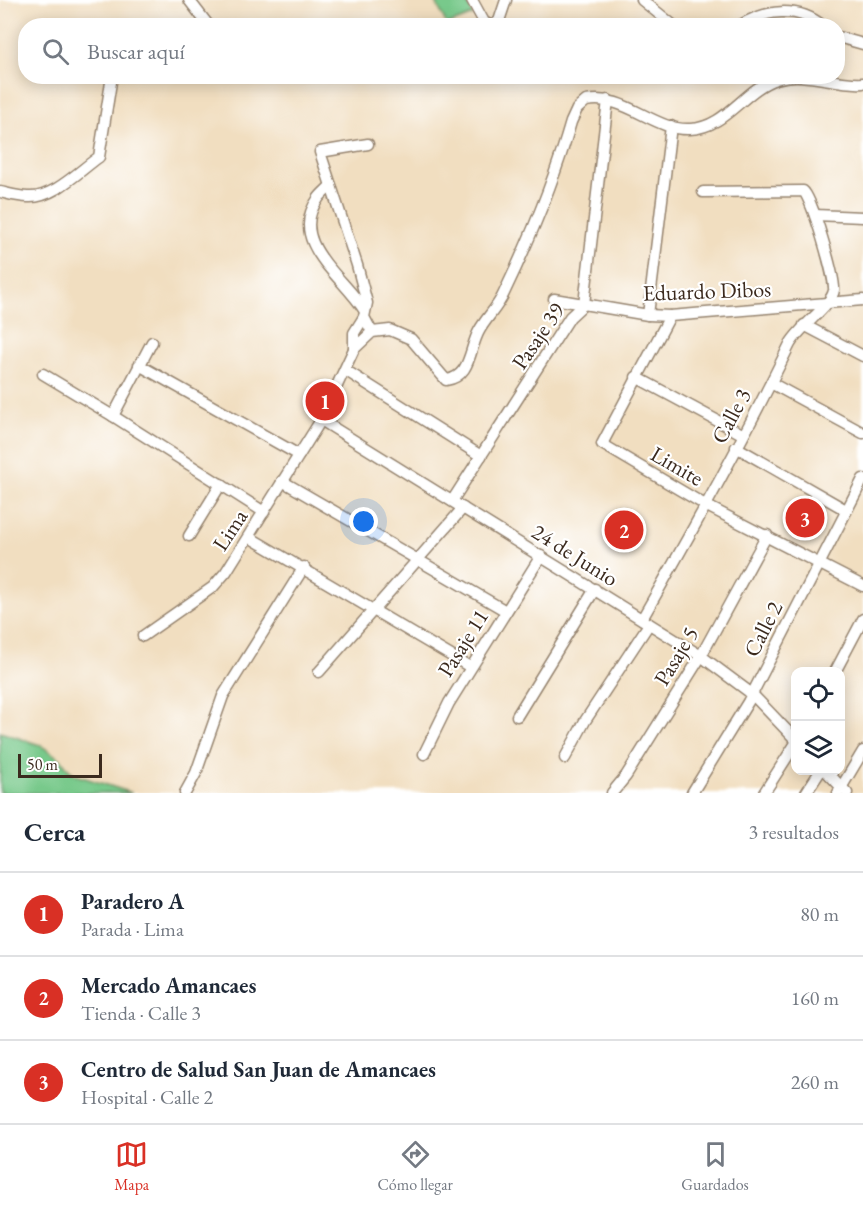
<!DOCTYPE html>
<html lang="es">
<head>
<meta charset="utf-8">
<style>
  :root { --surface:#fff; --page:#f6f6f7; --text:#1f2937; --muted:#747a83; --line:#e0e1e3; --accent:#d93025 }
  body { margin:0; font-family:"EB Garamond",serif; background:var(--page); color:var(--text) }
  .controls { position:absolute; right:18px; bottom:18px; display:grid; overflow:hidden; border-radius:12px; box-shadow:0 3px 15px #0003 }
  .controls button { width:54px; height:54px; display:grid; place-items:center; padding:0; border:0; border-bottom:2px solid var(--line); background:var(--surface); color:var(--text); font:30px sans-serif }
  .scale { position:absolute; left:18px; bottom:15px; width:84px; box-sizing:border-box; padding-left:6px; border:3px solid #3b2a1e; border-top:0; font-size:16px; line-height:21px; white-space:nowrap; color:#3b2a1e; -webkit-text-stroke:4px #fff; paint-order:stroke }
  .you { position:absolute; left:364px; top:522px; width:21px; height:21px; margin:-15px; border:4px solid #fff; border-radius:50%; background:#1a73e8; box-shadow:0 0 0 9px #1a73e833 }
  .badge { display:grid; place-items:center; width:39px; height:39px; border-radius:50%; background:var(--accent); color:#fff; font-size:20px; font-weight:700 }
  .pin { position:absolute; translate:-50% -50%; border:3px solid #fff; box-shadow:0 2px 6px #0006 }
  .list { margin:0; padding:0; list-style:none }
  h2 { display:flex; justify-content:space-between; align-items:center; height:78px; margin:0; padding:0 24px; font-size:26px }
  h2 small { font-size:20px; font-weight:400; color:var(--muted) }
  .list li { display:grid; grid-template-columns:39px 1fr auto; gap:18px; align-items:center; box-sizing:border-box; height:84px; padding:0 24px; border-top:2px solid var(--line) }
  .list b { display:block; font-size:22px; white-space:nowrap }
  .list p { margin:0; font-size:20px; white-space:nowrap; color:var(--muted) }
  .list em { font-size:20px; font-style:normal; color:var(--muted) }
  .icon { flex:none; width:33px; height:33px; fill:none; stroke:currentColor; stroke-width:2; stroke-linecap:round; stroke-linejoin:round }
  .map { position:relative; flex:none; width:863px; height:793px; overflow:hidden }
  .search { position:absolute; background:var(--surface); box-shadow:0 3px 15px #0003; left:18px; right:18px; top:18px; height:66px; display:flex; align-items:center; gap:15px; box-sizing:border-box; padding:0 21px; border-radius:24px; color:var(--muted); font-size:22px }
  .sheet { height:330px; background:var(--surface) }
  nav { display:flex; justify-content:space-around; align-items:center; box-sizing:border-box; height:84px; border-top:2px solid var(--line); background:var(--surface); font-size:16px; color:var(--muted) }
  nav a { display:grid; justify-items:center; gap:3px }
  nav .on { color:var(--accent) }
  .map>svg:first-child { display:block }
  .grass { fill:#78c98b; stroke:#5a7a54; stroke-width:1.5 }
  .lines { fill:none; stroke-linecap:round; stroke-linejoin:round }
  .minor-casing { stroke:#96846f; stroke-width:13 }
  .minor { stroke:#fff; stroke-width:10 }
  .labels { text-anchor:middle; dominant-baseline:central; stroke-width:4.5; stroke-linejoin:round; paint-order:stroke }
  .street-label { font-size:22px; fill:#3b2a1e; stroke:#fff }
</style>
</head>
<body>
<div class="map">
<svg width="863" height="793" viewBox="0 0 863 793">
  <rect width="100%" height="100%" fill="#fff"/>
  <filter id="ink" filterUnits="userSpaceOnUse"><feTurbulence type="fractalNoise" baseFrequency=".0167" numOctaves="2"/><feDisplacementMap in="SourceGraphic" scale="12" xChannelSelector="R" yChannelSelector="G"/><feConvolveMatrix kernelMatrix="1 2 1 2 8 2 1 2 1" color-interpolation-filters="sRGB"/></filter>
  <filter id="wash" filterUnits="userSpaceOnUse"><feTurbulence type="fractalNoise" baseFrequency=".008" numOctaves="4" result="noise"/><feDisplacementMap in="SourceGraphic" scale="24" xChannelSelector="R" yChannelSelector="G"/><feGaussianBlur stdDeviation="1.35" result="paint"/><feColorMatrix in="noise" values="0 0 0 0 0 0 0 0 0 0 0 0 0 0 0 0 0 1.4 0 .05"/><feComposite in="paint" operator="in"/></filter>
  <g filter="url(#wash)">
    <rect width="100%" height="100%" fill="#f1dec0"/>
    <g class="grass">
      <path d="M435 0H466L473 15 447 25Z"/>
      <path d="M0 732 40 745 62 760 68 769 76 775 132 793H0Z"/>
    </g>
  </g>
  <g filter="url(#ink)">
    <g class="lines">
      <defs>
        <g id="minor">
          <path d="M189 0 209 26"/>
          <path d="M472 0 484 22 491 26"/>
          <path d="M642 0 674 26"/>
          <path d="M492 26 499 21 506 0"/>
          <path d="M739 26C765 10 797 5 823 26"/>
          <path d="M838 37 863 44"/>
          <path d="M368 144 320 152 357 265 367 303 364 317 372 332"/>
          <path d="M331 185C327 190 321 194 318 199 287 242 344 277 364 310"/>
          <path d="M0 192C9 194 19 197 28 197 53 199 80 170 99 157L112 76"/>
          <path d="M815 215 863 217"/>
          <path d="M554 299 648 315 670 316 863 300"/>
          <path d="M648 315 671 126"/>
          <path d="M670 316 602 444 707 506 863 586"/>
          <path d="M804 325 863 356"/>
          <path d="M152 342 113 416 264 512"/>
          <path d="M354 349V333L364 317"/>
          <path d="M139 365 299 455"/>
          <path d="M345 370 481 456"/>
          <path d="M43 374 113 416"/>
          <path d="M636 377 742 434"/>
          <path d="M771 383 863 433"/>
          <path d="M321 420 701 656 752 694 796 740"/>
          <path d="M736 447 846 510"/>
          <path d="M282 481 506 611"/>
          <path d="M452 501 570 317 584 304 608 100"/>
          <path d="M189 536 221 484"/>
          <path d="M249 537 470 667"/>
          <path d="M642 619C693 530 744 439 789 346 798 327 832 306 834 290 835 278 812 197 803 191L703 192"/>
          <path d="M143 636 213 587 226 572 321 420 354 349 372 332 390 330 411 339 446 380C471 377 469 349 479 331 486 318 498 307 504 293 531 237 554 181 571 122L577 109 586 101C625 93 653 131 690 129 726 128 744 89 776 79 804 70 835 85 863 83"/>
          <path d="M319 672 463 508"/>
          <path d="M835 672 863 619"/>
          <path d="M517 716 595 589"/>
          <path d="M424 754 449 703 541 556"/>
          <path d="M565 758 585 721 649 624"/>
          <path d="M825 770 847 793"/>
          <path d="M185 793 196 773 223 696 304 567"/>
          <path d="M612 793 626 776 701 656 767 535"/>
          <path d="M692 793 748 702 863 479"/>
          <path d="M764 793 796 743"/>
          <path d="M806 793 821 770"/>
          <path d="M838 793 863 751"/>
        </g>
      </defs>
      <use href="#minor" class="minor-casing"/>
      <use href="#minor" class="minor"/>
    </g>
  </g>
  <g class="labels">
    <g class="street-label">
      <text transform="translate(707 291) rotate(-2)">Eduardo Dibos</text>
      <text transform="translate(538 336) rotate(-56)">Pasaje 39</text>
      <text transform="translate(731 416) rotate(-62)">Calle 3</text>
      <text transform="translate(677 466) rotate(30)">Limite</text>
      <text transform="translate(230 530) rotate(-57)">Lima</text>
      <text transform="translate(575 555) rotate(32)">24 de Junio</text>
      <text transform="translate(763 629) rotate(-63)">Calle 2</text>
      <text transform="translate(463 643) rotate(-58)">Pasaje 11</text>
      <text transform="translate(676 656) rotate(-59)">Pasaje 5</text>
    </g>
  </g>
</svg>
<div class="controls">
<button><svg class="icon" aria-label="locate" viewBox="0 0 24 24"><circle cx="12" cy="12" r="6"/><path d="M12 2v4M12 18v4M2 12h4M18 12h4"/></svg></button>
<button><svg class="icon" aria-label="layers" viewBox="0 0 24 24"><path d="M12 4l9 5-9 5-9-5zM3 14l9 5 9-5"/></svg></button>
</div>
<div class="scale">50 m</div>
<div class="you"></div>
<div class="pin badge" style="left:325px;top:401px">1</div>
<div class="pin badge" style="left:624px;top:530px">2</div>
<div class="pin badge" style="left:805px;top:518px">3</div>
<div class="search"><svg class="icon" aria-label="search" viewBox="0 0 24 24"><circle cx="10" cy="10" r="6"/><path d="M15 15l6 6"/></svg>Buscar aquí</div>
</div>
<section class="sheet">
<h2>Cerca<small>3 resultados</small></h2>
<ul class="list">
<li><span class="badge">1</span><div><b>Paradero A</b><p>Parada · Lima</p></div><em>80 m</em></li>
<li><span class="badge">2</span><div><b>Mercado Amancaes</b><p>Tienda · Calle 3</p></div><em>160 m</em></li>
<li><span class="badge">3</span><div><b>Centro de Salud San Juan de Amancaes</b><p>Hospital · Calle 2</p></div><em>260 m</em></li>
</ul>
</section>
<nav>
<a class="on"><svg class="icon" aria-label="map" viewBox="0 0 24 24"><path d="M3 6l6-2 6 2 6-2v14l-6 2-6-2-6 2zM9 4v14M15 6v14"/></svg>Mapa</a>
<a><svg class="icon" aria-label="directions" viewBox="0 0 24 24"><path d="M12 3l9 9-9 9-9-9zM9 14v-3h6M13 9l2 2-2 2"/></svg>Cómo llegar</a>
<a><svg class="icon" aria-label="saved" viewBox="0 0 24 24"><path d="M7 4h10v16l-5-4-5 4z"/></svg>Guardados</a>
</nav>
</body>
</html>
